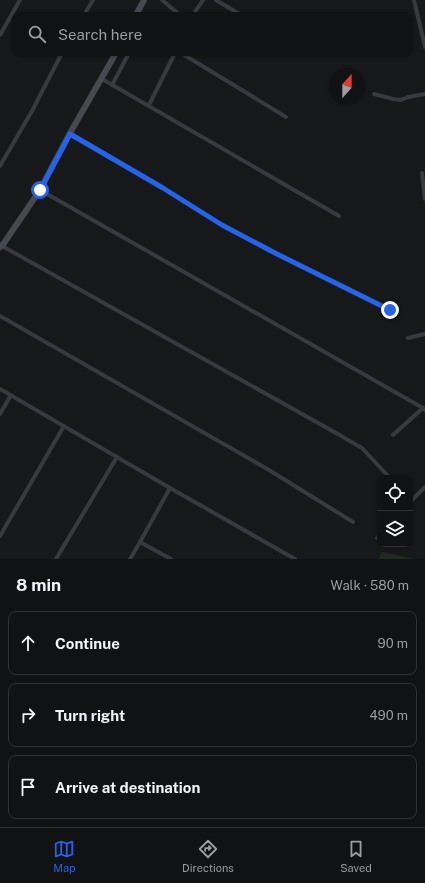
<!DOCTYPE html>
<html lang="en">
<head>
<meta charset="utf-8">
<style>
  :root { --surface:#111213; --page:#1e2021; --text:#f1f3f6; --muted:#9c9ea0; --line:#303233; --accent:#2563eb }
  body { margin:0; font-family:"Public Sans",sans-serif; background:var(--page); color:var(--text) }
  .controls { position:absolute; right:12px; bottom:12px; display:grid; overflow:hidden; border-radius:8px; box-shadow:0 1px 3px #0004 }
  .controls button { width:36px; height:36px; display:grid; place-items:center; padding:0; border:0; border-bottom:1px solid var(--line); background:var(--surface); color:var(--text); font:20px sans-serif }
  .compass { position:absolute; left:329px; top:68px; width:36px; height:36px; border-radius:50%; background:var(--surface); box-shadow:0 1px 3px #0004; rotate:21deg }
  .stop { position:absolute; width:12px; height:12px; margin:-9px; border:3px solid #2563eb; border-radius:50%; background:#fff }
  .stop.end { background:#2563eb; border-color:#fff; box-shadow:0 1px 4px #0008 }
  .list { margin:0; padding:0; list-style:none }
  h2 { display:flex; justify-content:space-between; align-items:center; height:52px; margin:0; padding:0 16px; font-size:17px }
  h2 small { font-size:13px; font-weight:400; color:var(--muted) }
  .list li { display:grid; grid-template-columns:26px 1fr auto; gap:12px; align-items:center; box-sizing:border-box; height:64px; margin:0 8px 8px; padding:0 8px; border:1px solid var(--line); border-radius:8px }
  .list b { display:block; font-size:15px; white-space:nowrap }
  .list em { font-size:13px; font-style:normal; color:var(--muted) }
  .icon { flex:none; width:22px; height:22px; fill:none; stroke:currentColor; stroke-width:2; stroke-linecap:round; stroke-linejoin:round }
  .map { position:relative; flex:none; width:425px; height:559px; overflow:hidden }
  .search { position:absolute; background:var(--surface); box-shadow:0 1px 3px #0004; left:12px; right:12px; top:12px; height:44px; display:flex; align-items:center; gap:10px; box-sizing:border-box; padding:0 14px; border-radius:8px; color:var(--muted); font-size:15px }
  .sheet { height:268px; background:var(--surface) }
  nav { display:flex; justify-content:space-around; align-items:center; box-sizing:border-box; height:56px; border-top:1px solid var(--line); background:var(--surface); font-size:11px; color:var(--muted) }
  nav a { display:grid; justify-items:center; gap:2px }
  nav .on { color:var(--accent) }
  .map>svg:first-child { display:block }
  .green { fill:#212921 }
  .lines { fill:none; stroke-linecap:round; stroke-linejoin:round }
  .street { stroke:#383a3e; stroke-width:4 }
  .secondary { stroke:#46494e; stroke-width:6 }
  .route { stroke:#2563eb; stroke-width:5 }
</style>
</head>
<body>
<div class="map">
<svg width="425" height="559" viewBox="0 0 425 559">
  <rect width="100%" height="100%" fill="#171819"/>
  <path class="green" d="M382 552 415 559H379Z"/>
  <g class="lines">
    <g class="street">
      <path d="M162 0 180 15"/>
      <path d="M216 0 241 15"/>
      <path d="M414 0 425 47"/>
      <path d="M84 15 93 0"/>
      <path d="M193 15 203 0"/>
      <path d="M0 35 20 0"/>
      <path d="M181 53 286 117"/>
      <path d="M102 79 339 216"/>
      <path d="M112 85 129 53"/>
      <path d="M374 94 393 99 401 100 408 97 425 94"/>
      <path d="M149 105 175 53"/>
      <path d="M70 133 163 188 222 225 275 253 389 310"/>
      <path d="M0 166 32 111 62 53"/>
      <path d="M422 173 425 199"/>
      <path d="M40 190 423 408"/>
      <path d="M0 249 2 246 336 433 362 448 390 478"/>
      <path d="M0 316 269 470 353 522"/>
      <path d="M408 338 425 334"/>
      <path d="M0 389 170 488 295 559"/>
      <path d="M0 414 11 395"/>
      <path d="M393 435 423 408 425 410"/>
      <path d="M410 502 425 487"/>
      <path d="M0 536 64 426"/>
      <path d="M377 538 380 535"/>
      <path d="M140 542 171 559"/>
      <path d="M56 559 117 457"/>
      <path d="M130 559 140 542 170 488"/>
    </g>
    <g class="secondary">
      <path d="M136 15 144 0"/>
      <path d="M0 245 2 246 40 190 70 133 116 53"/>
    </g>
  </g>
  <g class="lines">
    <path class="route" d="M40 190 70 134 163 188 222 225 275 253 390 310"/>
  </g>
</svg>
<div class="controls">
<button><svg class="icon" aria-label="locate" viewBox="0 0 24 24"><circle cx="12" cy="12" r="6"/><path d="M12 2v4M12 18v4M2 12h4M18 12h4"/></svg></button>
<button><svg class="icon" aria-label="layers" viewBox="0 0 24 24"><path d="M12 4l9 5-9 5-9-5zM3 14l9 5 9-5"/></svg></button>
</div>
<svg class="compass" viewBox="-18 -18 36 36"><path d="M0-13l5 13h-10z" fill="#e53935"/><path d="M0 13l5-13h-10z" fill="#9c9ea0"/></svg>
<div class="stop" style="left:40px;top:190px"></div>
<div class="stop end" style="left:390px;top:310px"></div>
<div class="search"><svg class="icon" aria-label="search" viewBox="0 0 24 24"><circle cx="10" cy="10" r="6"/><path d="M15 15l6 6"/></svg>Search here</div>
</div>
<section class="sheet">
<h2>8 min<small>Walk · 580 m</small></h2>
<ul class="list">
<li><svg class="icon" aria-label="ahead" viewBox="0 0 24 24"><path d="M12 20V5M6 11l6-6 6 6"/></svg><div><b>Continue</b></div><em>90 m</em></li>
<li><svg class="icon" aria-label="right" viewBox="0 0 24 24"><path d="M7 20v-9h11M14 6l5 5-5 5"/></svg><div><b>Turn right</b></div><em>490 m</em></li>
<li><svg class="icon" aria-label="arrive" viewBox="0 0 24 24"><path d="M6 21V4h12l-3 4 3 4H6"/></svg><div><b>Arrive at destination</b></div></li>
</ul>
</section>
<nav>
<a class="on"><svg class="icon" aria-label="map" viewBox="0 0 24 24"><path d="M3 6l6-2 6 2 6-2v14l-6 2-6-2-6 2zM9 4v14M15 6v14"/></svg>Map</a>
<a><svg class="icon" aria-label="directions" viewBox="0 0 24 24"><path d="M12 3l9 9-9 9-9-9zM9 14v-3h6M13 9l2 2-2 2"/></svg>Directions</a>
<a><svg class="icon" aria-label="saved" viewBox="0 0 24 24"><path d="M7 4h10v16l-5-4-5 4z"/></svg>Saved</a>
</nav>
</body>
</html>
